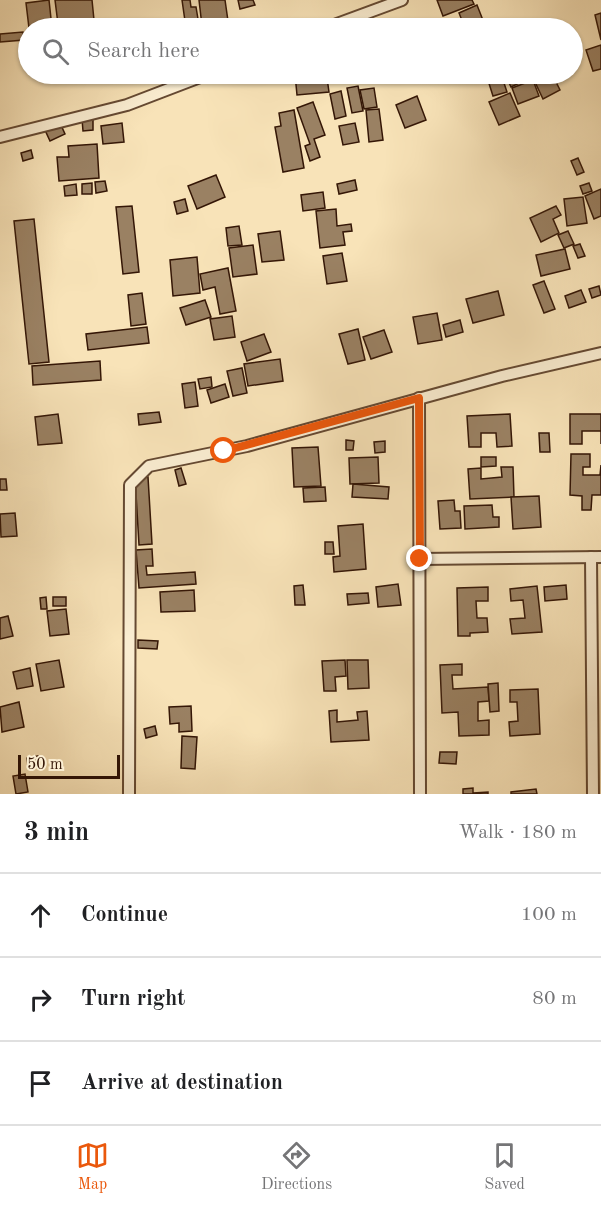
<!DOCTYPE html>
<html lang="en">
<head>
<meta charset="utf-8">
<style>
  :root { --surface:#fff; --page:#f6f6f6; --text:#202124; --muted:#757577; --line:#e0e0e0; --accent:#ea580c }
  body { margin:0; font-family:"Old Standard TT",serif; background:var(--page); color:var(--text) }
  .scale { position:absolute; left:18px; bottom:15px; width:102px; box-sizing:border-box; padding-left:6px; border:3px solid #341606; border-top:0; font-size:16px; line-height:21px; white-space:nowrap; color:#341606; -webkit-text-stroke:4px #faedd1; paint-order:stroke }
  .stop { position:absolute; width:18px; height:18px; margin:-14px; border:4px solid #ea580c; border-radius:50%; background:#fff }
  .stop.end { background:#ea580c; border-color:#fff; box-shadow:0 2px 6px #0008 }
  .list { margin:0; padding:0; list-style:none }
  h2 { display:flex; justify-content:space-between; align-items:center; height:78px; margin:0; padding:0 24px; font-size:26px }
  h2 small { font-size:20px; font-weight:400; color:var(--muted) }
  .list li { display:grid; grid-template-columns:39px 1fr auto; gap:18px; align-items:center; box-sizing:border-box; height:84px; padding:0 24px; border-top:2px solid var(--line) }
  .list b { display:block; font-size:22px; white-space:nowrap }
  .list em { font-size:20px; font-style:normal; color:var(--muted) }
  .icon { flex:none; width:33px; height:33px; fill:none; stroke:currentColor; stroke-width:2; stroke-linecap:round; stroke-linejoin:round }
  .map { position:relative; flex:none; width:601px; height:794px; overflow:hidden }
  .search { position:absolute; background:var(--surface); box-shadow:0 2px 4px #0004; left:18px; right:18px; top:18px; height:66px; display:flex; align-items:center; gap:15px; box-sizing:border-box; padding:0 21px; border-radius:33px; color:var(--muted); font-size:22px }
  .sheet { height:330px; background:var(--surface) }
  nav { display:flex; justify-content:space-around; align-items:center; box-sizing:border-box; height:84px; border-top:2px solid var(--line); background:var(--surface); font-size:16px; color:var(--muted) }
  nav a { display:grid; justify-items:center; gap:3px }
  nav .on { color:var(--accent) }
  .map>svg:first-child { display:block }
  .building { fill:#9a8163; stroke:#341606; stroke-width:1.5 }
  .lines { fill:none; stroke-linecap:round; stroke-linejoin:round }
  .street-casing { stroke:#654932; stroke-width:14 }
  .street { stroke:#faedd1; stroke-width:10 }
  .route { stroke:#ea580c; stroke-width:8 }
</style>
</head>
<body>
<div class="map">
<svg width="601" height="794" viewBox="0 0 601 794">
  <rect width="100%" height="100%" fill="#f8e3b8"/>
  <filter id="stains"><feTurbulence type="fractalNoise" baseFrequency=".00333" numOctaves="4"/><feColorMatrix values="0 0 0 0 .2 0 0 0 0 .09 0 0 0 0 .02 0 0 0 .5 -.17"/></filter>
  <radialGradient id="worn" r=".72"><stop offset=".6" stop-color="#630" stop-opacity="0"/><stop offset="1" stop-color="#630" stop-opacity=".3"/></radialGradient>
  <g class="building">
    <path d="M49 0 52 28H29L26 3Z"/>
    <path d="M55 0H92L94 20 58 24Z"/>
    <path d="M182 0H190L191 7H196L198 19 185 21Z"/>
    <path d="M199 0H225L229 28H218L217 24 202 26Z"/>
    <path d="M238 0H253L255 5 240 9Z"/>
    <path d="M437 0H472L474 4 443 16Z"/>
    <path d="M477 5 486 28H465L459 13Z"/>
    <path d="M601 13V40L595 15Z"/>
    <path d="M368 20 370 28H359L357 24Z"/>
    <path d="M23 32 24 40 0 42V34Z"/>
    <path d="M601 45V69L593 71 586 50Z"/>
    <path d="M295 74H319L320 79 327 78 329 92 297 95Z"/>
    <path d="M486 74H501L507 92 493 96Z"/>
    <path d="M505 74H531L532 77 511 87Z"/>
    <path d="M552 74 560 90 543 99 535 82Z"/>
    <path d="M533 80 539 96 518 104 512 88Z"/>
    <path d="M358 86 363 111 352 113 347 88Z"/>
    <path d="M374 88 377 107 364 109 360 90Z"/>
    <path d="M341 91 346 116 335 119 330 94Z"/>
    <path d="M510 93 520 116 499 125 489 102Z"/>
    <path d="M417 96 426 120 405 128 396 105Z"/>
    <path d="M313 102 325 135 314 139 320 157 310 161 305 146 310 144 297 108Z"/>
    <path d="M379 109 383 140 369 142 366 110Z"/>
    <path d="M294 110 304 168 283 172 275 127 281 126 279 113Z"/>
    <path d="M93 118V130L83 131 82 119Z"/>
    <path d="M60 123 65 134 50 141 45 130Z"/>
    <path d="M122 123 124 142 103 144 101 126Z"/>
    <path d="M355 123 359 142 343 145 339 126Z"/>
    <path d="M97 144 99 178 59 181 57 157H69L68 146Z"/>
    <path d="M31 150 33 158 23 161 21 153Z"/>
    <path d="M578 158 584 172 577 175 571 161Z"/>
    <path d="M216 175 225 197 197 209 188 186Z"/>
    <path d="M355 180 357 190 339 194 337 184Z"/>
    <path d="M105 181 107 191 96 193 95 182Z"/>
    <path d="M92 183V194H82V184Z"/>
    <path d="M589 183 592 191 583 194 580 186Z"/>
    <path d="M76 184 77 195 65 196 64 186Z"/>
    <path d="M601 189V216L594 219 585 196Z"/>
    <path d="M323 192 325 208 303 211 301 195Z"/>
    <path d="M583 197 587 223 567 226 564 199Z"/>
    <path d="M185 199 188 211 177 214 174 202Z"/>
    <path d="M132 206 139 272 123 274 116 207Z"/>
    <path d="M556 206 561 215 553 219 559 233 541 242 530 218Z"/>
    <path d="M336 209 337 226 351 224 352 231 343 232 345 245 320 248 316 211Z"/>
    <path d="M34 219 49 362 29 364 14 221Z"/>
    <path d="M239 226 242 245 228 246 226 228Z"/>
    <path d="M280 231 284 260 262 262 258 234Z"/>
    <path d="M568 231 574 244 564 248 558 235Z"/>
    <path d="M580 244 585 256 578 258 573 246Z"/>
    <path d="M253 245 257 274 233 277 229 248Z"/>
    <path d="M565 249 570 269 541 276 536 255Z"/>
    <path d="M342 253 347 281 327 284 323 256Z"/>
    <path d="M197 257 200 293 173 296 170 260Z"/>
    <path d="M228 268 236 311 220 314 215 287 203 290 200 274Z"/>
    <path d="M544 281 555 309 544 313 533 285Z"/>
    <path d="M599 286 601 295 592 298 589 289Z"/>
    <path d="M581 290 586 302 569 308 565 296Z"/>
    <path d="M498 291 504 315 473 323 466 299Z"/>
    <path d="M142 293 146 324 131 326 128 295Z"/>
    <path d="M205 300 211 317 186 325 180 308Z"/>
    <path d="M437 313 442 340 418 344 413 317Z"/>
    <path d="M232 316 235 337 214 340 210 319Z"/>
    <path d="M460 320 463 332 446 337 443 325Z"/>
    <path d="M147 327 149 343 88 350 86 334Z"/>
    <path d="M358 329 365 360 348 364 339 334Z"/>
    <path d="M384 330 392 352 371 359 363 337Z"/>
    <path d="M264 334 271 352 247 361 241 342Z"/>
    <path d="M280 359 283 381 248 386 244 364Z"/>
    <path d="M100 361 101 380 33 385 32 366Z"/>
    <path d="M242 368 247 393 233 396 227 371Z"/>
    <path d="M211 377 212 387 200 389 198 379Z"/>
    <path d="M195 382 198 406 185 408 182 384Z"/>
    <path d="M225 384 229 397 211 403 207 390Z"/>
    <path d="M159 412 161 422 139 425 138 414Z"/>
    <path d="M58 414 62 443 38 445 35 417Z"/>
    <path d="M510 414 512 446 497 447 496 433H481V447H469L467 416Z"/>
    <path d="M570 414H601V444V431H582V444H570Z"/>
    <path d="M539 433H549L550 452H540Z"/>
    <path d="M346 440 354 441 353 450H346Z"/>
    <path d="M385 441V452L375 453 374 442Z"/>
    <path d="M318 447 321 486 294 487 292 448Z"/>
    <path d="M571 454H590V467H583V475H600L601 465V495H592L591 510H582V496L570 495Z"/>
    <path d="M378 457 379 483 350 484 349 458Z"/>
    <path d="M481 457H496V466L481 467Z"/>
    <path d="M501 467H513L514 497 470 499 468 469 481 468V479L502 477Z"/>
    <path d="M181 468 186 484 179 486 175 470Z"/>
    <path d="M135 477H148L152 544 139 545Z"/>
    <path d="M0 479H6L7 490H0Z"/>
    <path d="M353 484 389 487 388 499 352 497Z"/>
    <path d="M325 487 326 501 304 502 303 488Z"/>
    <path d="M539 496 541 527 513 529 511 497Z"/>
    <path d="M454 500 455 511H460L461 528 440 529 438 501Z"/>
    <path d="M492 505 493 517H499V527L465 529 464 506Z"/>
    <path d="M15 513 17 536 1 537 0 514Z"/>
    <path d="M363 524 366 569 334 572 333 557 340 556 338 526Z"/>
    <path d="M325 542H333L334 554H325Z"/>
    <path d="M152 549 153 566H146L147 575 195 572 196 584 139 588 136 550Z"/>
    <path d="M398 584 401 605 378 607 376 587Z"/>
    <path d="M303 585 305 605H295L294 586Z"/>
    <path d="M566 585 567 599 545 601 544 587Z"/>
    <path d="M537 586 542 632 512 634 510 619 525 618 523 600 511 601 510 589Z"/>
    <path d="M488 587V601H476L477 618H487L488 632 470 633V636H458L457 588Z"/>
    <path d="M194 590 195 611 161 612 160 592Z"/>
    <path d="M368 593 369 603 348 605 347 594Z"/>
    <path d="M46 597 47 609H41L40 598Z"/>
    <rect x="53" y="597" width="13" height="9"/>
    <path d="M66 609 69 634 50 636 47 611Z"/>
    <path d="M8 616 13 636 0 639V618Z"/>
    <path d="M138 640 158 641 157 649 138 648Z"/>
    <path d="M59 660 64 687 41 691 36 664Z"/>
    <path d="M345 660 346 676 335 677 336 691H324L322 661Z"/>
    <path d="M347 660H368L369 688 348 689Z"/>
    <path d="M462 664V675H452L453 689 488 687 489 701 478 702V721L489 720V735L459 736 458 712 442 713 440 665Z"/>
    <path d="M30 668 33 686 17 689 13 672Z"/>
    <path d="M498 683 499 711 490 712 488 684Z"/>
    <path d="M538 689 540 734 510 736 509 722 518 721 517 702H510V690Z"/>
    <path d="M19 702 24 727 2 732 0 707Z"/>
    <path d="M191 706 192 731 179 732V723L170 724 169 707Z"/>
    <path d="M337 710V722L358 720 357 712 367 711 369 740 331 742 329 711Z"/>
    <path d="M155 726 157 735 146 738 144 729Z"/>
    <path d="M182 736 197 737 195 769 181 768Z"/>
    <path d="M440 752H457L456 764 439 763Z"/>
    <path d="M38 756 39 765 28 766 27 758Z"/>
    <path d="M25 774 28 792 16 794 13 776Z"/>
    <path d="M473 788V793L488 792V794H463V789Z"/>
    <path d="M536 789 537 794H511V792Z"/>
  </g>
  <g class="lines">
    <defs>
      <g id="street">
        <path d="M326 28 402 0"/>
        <path d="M0 137 127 105 208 74"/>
        <path d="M419 398 420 794"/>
        <path d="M591 557 593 794"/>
        <path d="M420 559 601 557"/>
        <path d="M129 794 130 485 149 466 247 446 502 376 601 353"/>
      </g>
    </defs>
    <use href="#street" class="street-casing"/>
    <use href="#street" class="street"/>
  </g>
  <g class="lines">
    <path class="route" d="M224 451 419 398 420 559"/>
  </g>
  <rect width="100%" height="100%" filter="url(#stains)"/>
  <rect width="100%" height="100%" fill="url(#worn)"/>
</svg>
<div class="scale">50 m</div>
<div class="stop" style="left:224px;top:451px"></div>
<div class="stop end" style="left:420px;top:559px"></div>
<div class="search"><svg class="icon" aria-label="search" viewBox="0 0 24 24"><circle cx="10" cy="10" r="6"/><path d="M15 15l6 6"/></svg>Search here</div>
</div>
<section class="sheet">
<h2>3 min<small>Walk · 180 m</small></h2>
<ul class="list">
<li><svg class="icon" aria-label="ahead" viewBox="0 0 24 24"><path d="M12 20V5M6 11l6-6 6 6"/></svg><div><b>Continue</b></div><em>100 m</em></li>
<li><svg class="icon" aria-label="right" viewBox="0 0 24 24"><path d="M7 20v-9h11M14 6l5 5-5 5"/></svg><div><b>Turn right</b></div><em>80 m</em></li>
<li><svg class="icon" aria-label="arrive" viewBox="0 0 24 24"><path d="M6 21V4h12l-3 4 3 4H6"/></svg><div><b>Arrive at destination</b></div></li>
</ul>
</section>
<nav>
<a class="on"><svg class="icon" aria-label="map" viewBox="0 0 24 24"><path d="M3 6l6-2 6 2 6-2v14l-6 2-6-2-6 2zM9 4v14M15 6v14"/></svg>Map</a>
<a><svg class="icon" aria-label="directions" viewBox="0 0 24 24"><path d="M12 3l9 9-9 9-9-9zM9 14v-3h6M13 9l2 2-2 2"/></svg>Directions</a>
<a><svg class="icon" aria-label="saved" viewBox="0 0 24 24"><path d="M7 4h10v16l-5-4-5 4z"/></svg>Saved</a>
</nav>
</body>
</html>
